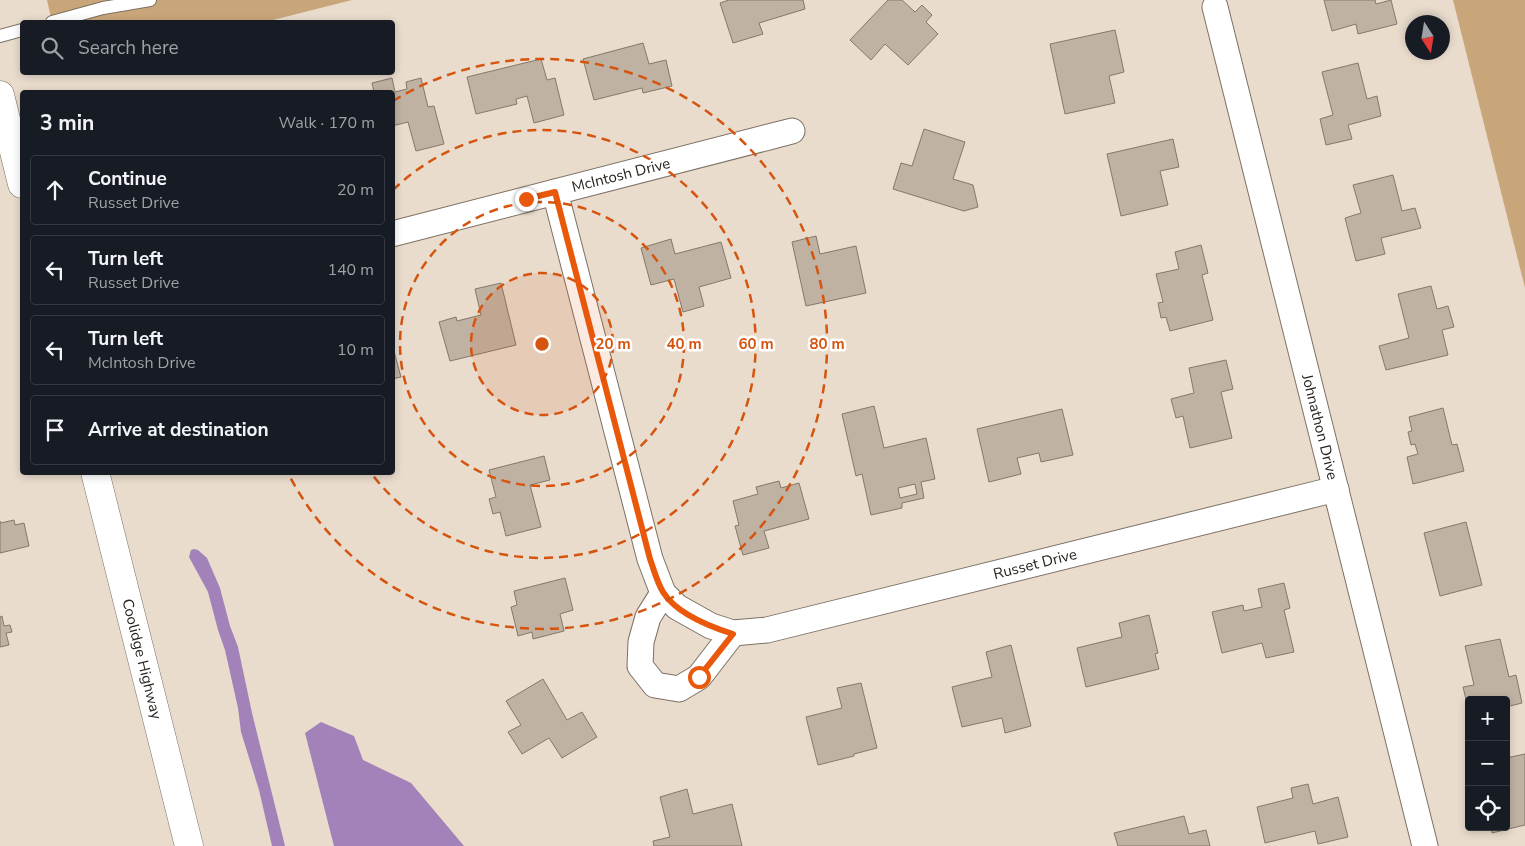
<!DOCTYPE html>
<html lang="en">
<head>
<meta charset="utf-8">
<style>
  :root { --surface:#171b24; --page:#20242c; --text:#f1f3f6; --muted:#9ea1a6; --line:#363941 }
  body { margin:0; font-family:"Nunito Sans",sans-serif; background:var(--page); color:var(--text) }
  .controls { position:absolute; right:15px; bottom:15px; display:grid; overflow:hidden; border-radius:5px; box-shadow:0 2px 8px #0003 }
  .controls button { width:45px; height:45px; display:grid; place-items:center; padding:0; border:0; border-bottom:1px solid var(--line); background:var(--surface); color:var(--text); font:25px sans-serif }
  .compass { position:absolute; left:1405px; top:15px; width:45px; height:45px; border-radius:50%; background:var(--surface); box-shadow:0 2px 8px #0003; rotate:168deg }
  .stop { position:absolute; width:15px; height:15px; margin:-11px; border:4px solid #ea580c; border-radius:50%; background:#fff }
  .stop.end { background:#ea580c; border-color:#fff; box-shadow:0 1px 5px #0008 }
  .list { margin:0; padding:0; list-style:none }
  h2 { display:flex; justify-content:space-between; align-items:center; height:65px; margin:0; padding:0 20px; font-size:21px }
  h2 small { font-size:16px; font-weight:400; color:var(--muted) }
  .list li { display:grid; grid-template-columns:32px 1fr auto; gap:15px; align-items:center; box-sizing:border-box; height:70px; margin:0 10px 10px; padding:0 10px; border:1px solid var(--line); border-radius:5px }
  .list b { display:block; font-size:19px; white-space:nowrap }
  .list p { margin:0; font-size:16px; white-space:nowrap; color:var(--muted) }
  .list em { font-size:16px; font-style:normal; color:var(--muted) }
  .icon { flex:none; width:28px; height:28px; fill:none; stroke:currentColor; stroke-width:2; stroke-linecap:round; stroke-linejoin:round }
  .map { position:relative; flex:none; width:1525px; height:846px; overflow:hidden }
  .search { position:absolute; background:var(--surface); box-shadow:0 2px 8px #0003; left:20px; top:20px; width:375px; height:55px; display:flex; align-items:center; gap:12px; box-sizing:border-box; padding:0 18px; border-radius:5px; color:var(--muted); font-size:19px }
  .panel { position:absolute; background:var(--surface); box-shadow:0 2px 8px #0003; left:20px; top:90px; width:375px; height:385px; border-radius:5px }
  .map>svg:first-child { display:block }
  .green { fill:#c9a57a }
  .water { fill:#a282b8 }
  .building { fill:#bfb2a3; stroke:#84786a; fill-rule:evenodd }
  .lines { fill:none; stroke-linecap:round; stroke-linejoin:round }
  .lane-casing { stroke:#7d7163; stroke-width:14 }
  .street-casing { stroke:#7d7163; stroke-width:27 }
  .secondary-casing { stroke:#7d7163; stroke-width:29 }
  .lane { stroke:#fff; stroke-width:12 }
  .street { stroke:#fff; stroke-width:25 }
  .secondary { stroke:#fff; stroke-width:28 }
  .route { stroke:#ea580c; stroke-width:6 }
  .ring { fill:none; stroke:#d5540e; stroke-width:2.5; stroke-dasharray:9 6 }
  .labels { text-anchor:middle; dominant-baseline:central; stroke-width:5; stroke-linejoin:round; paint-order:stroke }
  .street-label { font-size:15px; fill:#28241e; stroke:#fff }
  .centre { fill:#d5540e; stroke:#fff; stroke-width:2.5 }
  .ring-label { font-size:15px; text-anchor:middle; font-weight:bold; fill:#d5540e; stroke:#fff; stroke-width:5; stroke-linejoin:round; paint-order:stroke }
</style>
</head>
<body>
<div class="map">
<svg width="1525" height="846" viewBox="0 0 1525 846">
  <rect width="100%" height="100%" fill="#e9dccd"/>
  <g class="green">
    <path d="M47 0H352L265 22H52Z"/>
    <path d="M1453 0H1525V288Z"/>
  </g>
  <g class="water">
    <path d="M194 549 198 550 207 558 220 588 230 626 238 647 252 713 285 846H272L259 790 241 732 238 708 225 650 218 630 208 592 189 557 191 550Z"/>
    <path d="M321 722 354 736 363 760 411 783 464 846H334L305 733Z"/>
  </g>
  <g class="building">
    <path d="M729 0H803L805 9 759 23 763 34 733 43 720 3Z"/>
    <path d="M888 0H902L915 12 922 5 932 15 926 22 938 34 908 65 885 44 871 60 850 40Z"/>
    <path d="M1324 0H1375L1376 4 1391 0 1397 24 1358 34 1356 24 1332 31Z"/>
    <path d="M1115 30 1124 72 1109 76 1115 103 1065 114 1050 44Z"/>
    <path d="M643 43 649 64 666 60 672 86 643 93 642 88 594 100 583 59Z"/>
    <path d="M541 59 547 80 555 78 564 115 534 123 527 96 516 99 517 104 476 114 467 77Z"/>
    <path d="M1358 63 1367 99 1377 96 1381 116 1348 125 1352 139 1326 145 1320 119 1333 115 1322 72Z"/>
    <path d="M392 78 395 92 407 89 406 82 421 78 428 107 434 106 444 144 416 151 408 122 392 126V92H374L372 83Z"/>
    <path d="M924 129 965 142 953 179 973 185 978 207 964 211 893 189 901 163 912 166Z"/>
    <path d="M1173 139 1179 167 1160 171 1168 205 1121 216 1107 154Z"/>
    <path d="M1393 175 1402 211 1415 208 1421 228 1381 238 1385 254 1356 261 1345 218 1361 213 1353 185Z"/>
    <path d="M816 236 820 254 856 246 866 293 806 306 792 242Z"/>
    <path d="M671 239 675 254 721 242 731 278 699 287 704 306 683 312 674 279 651 285 641 248Z"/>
    <path d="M1201 245 1208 273 1202 275 1213 320 1170 331 1166 317 1161 318 1158 303 1163 302 1156 274 1179 269 1175 252Z"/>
    <path d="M501 283 516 345 450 361 439 322 456 317 457 321 481 315 475 289Z"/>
    <path d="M1431 286 1437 309 1448 306 1454 327 1442 330 1448 355 1386 370 1379 346 1409 338 1398 294Z"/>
    <path d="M392 344 401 377 392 379Z"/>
    <path d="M1226 360 1233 389 1221 392 1232 438 1190 448 1183 416 1176 418 1171 399 1194 393 1189 368Z"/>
    <path d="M874 406 884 448 926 438 935 479 921 482 924 498 902 503V508L871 515 862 474 856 476 842 414ZM915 484 917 494 900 498 898 488Z"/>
    <path d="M1443 408 1452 445 1457 444 1464 471 1413 484 1407 457 1418 454 1415 444 1411 445 1408 432 1412 431 1409 417Z"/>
    <path d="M1062 409 1073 455 1041 462 1039 453 1017 458 1021 474 989 482 977 429Z"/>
    <path d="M544 456 550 480 530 485 541 527 506 536 500 512 493 514 489 499 496 497 489 470Z"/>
    <path d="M779 481 781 488 799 483 809 519 764 531 769 548 743 555 735 526 739 525 733 501 758 494 756 487Z"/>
    <path d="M14 520 15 525 24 523 29 546 0 553V521L1 523Z"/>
    <path d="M1466 522 1482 585 1440 596 1424 533Z"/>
    <path d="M565 578 573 610 560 614 564 631 533 639 532 632 518 636 511 607 517 605 514 591Z"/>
    <path d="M1284 583 1290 608 1284 610 1294 652 1266 658 1262 643 1222 653 1212 612 1243 605 1244 611 1262 607 1258 589Z"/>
    <path d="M1149 615 1158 653 1155 654 1159 669 1086 687 1077 648 1122 637 1119 623Z"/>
    <path d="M2 616 4 626 10 625 12 632 6 633 9 645 0 647V617Z"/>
    <path d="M1500 639 1509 677 1516 675 1522 703 1506 707V700H1469V712L1463 687 1474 685 1465 646Z"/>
    <path d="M1011 645 1031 726 1005 733 1002 718 962 727 952 687 992 677 986 652Z"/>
    <path d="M543 679 567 720 582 712 597 737 562 758 549 738 522 754 508 732 521 725 506 701Z"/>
    <path d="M861 683 877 748 854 754V756L818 765 806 717 842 708 837 688Z"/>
    <path d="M1525 754V825L1492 833 1491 827H1506V758Z"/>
    <path d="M1308 784 1313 804 1338 797 1348 837 1318 844 1315 831 1265 843 1257 807 1293 798 1291 788Z"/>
    <path d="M687 789 693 814 732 804 742 846H654L653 841 670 837 660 797Z"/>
    <path d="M1184 816 1189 834 1206 830 1210 846H1118L1114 833Z"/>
  </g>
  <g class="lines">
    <defs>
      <g id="lane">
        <path d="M52 22 103 8 150 0"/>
        <path d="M0 36 22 30"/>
      </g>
      <g id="street">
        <path d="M1215 7 1425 846"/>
        <path d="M555 192 650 559 663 593 677 607 711 626 733 633 767 630 1336 489"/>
        <path d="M392 234 792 131"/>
        <path d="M663 593 648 617 641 642 640 666 655 685 679 689 699 677 733 633"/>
      </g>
      <g id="secondary">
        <path d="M0 95 22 184"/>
        <path d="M95 472 189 846"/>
      </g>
    </defs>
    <use href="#lane" class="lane-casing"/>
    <use href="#street" class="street-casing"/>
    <use href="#secondary" class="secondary-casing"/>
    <use href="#lane" class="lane"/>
    <use href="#street" class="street"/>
    <use href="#secondary" class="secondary"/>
  </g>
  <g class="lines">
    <path class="route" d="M526 199 555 192 650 559C654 570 657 582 663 592 676 613 711 627 733 634L699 677"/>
  </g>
  <circle cx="542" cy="344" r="71" fill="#d5540e" fill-opacity=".12"/>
  <g class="ring">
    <circle cx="542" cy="344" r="71"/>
    <circle cx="542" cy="344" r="142"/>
    <path d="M393 190A214 214 0 1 1 371 473"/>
    <path d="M393 101A285 285 0 1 1 288 473"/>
  </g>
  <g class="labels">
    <g class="street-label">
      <text transform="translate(621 175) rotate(-14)">McIntosh Drive</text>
      <text transform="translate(1320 427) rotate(76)">Johnathon Drive</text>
      <text transform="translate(1035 564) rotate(-14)">Russet Drive</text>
      <text transform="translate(142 659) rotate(76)">Coolidge Highway</text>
    </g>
  </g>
  <circle cx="542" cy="344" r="8" class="centre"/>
  <g class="ring-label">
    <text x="613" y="349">20 m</text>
    <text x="684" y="349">40 m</text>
    <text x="756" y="349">60 m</text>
    <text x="827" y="349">80 m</text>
  </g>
</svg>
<div class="controls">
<button>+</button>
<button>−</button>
<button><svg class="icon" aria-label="locate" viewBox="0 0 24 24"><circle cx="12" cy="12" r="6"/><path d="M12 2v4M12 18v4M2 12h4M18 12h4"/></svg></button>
</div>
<svg class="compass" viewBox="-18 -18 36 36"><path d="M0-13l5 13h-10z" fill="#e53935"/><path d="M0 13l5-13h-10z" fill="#9ea1a6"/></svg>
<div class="stop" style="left:699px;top:677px"></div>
<div class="stop end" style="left:526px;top:199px"></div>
<div class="search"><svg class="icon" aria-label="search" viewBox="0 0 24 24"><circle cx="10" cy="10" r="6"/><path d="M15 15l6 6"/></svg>Search here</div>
<section class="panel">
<h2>3 min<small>Walk · 170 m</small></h2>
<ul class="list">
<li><svg class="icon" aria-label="ahead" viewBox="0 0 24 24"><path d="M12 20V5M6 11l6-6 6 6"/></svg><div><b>Continue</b><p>Russet Drive</p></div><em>20 m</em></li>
<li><svg class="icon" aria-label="left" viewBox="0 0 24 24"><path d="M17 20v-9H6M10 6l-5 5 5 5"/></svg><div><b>Turn left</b><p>Russet Drive</p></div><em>140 m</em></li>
<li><svg class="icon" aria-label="left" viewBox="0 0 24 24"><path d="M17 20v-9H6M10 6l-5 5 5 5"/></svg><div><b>Turn left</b><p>McIntosh Drive</p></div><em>10 m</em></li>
<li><svg class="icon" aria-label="arrive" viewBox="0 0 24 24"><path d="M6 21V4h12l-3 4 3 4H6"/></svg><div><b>Arrive at destination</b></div></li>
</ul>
</section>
</div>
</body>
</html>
